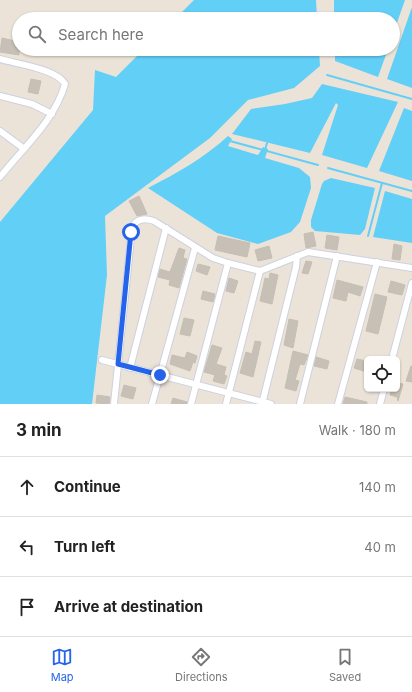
<!DOCTYPE html>
<html lang="en">
<head>
<meta charset="utf-8">
<style>
  :root { --surface:#fff; --page:#f2f2f2; --text:#222; --muted:#767676; --line:#e0e0e0; --accent:#2563eb }
  body { margin:0; font-family:Inter,sans-serif; background:var(--page); color:var(--text) }
  .controls { position:absolute; right:12px; bottom:12px; display:grid; overflow:hidden; border-radius:6px; box-shadow:0 1px 3px #0004 }
  .controls button { width:36px; height:36px; display:grid; place-items:center; padding:0; border:0; border-bottom:1px solid var(--line); background:var(--surface); color:var(--text); font:20px sans-serif }
  .stop { position:absolute; width:12px; height:12px; margin:-9px; border:3px solid #2563eb; border-radius:50%; background:#fff }
  .stop.end { background:#2563eb; border-color:#fff; box-shadow:0 1px 4px #0008 }
  .list { margin:0; padding:0; list-style:none }
  h2 { display:flex; justify-content:space-between; align-items:center; height:52px; margin:0; padding:0 16px; font-size:17px }
  h2 small { font-size:13px; font-weight:400; color:var(--muted) }
  .list li { display:grid; grid-template-columns:26px 1fr auto; gap:12px; align-items:center; box-sizing:border-box; height:60px; padding:0 16px; border-top:1px solid var(--line) }
  .list b { display:block; font-size:15px; white-space:nowrap }
  .list em { font-size:13px; font-style:normal; color:var(--muted) }
  .icon { flex:none; width:22px; height:22px; fill:none; stroke:currentColor; stroke-width:2; stroke-linecap:round; stroke-linejoin:round }
  .map { position:relative; flex:none; width:412px; height:404px; overflow:hidden }
  .search { position:absolute; background:var(--surface); box-shadow:0 1px 3px #0004; left:12px; right:12px; top:12px; height:44px; display:flex; align-items:center; gap:10px; box-sizing:border-box; padding:0 14px; border-radius:22px; color:var(--muted); font-size:15px }
  .sheet { height:232px; background:var(--surface) }
  nav { display:flex; justify-content:space-around; align-items:center; box-sizing:border-box; height:56px; border-top:1px solid var(--line); background:var(--surface); font-size:11px; color:var(--muted) }
  nav a { display:grid; justify-items:center; gap:2px }
  nav .on { color:var(--accent) }
  .map>svg:first-child { display:block }
  .water { fill:#62cff6 }
  .lines { fill:none; stroke-linecap:round; stroke-linejoin:round }
  .stream { stroke:#62cff6; stroke-width:2 }
  .building { fill:#c6c0b7; stroke:#c6bfb1 }
  .minor-casing { stroke:#ccd1e2; stroke-width:8 }
  .minor { stroke:#fff; stroke-width:6 }
  .route { stroke:#2563eb; stroke-width:5 }
</style>
</head>
<body>
<div class="map">
<svg width="412" height="404" viewBox="0 0 412 404">
  <rect width="100%" height="100%" fill="#ebe3d7"/>
  <g class="water">
    <path d="M194 0H316L317 19H175Z"/>
    <path d="M334 0H405L393 34V19H334Z"/>
    <path d="M412 7V88L387 79Z"/>
    <path d="M144 49H319L320 66 294 88 248 100 210 138 105 216 107 275 92 404H0V222L93 110 95 70 116 77Z"/>
    <path d="M335 49H388L378 77 335 61Z"/>
    <path d="M322 84 398 102 367 168 322 155 338 105 336 103 310 153 232 134 251 109 285 104 312 98Z"/>
    <path d="M404 108 412 111V181L379 171Z"/>
    <path d="M228 136 232 139 228 146 258 155 263 147 268 149 265 158 299 168 310 177 311 188 300 222 291 232 258 244 217 233 148 188C177 173 204 158 228 136Z"/>
    <path d="M331 178 375 188 365 229 360 235 315 231 311 227V220L322 184 324 181Z"/>
    <path d="M385 191 412 199V243L373 237Z"/>
  </g>
  <g class="lines">
    <g class="stream">
      <path d="M327 75 412 99"/>
      <path d="M230 141 318 165"/>
      <path d="M265 150 267 143"/>
      <path d="M328 168 412 191"/>
      <path d="M368 236 382 183"/>
    </g>
  </g>
  <g class="building">
    <path d="M2 38 19 42V55L0 52Z"/>
    <path d="M31 79 41 81 38 94 28 92Z"/>
    <path d="M139 196 147 214 137 216 129 201Z"/>
    <path d="M313 232 316 246 306 248 304 234Z"/>
    <path d="M327 235 339 237 337 250 325 248Z"/>
    <path d="M218 236 250 243 247 257 215 250Z"/>
    <path d="M394 244 402 246 400 260 392 259Z"/>
    <path d="M269 246 272 258 258 261 255 250Z"/>
    <path d="M179 248 185 250 183 258 187 259 179 288 169 285 170 280 158 277 160 269 170 272Z"/>
    <path d="M306 261 312 262 308 274 302 273Z"/>
    <path d="M198 264 210 267 207 275 196 271Z"/>
    <path d="M270 273 278 275 272 304 260 301 265 278 269 279Z"/>
    <path d="M229 278 238 281 234 293 226 291Z"/>
    <path d="M337 280 363 287 360 296 348 292 346 301 333 298Z"/>
    <path d="M391 281 405 285 402 295 388 292Z"/>
    <path d="M203 291 215 294 213 302 201 299Z"/>
    <path d="M375 294 387 297 378 334 366 331Z"/>
    <path d="M184 318 194 320 190 336 180 334Z"/>
    <path d="M289 319 298 321 293 348 284 345Z"/>
    <path d="M255 341 261 342 253 377 240 373 246 352 252 354Z"/>
    <path d="M212 345 222 348 216 364 226 367 224 375 227 376 224 384 213 381 215 375 204 372Z"/>
    <path d="M293 351 308 355 304 365 300 364 295 380 299 381 296 391 285 388Z"/>
    <path d="M187 352 197 356 195 363 193 362 190 371 170 364 172 355 185 358Z"/>
    <path d="M316 357 329 361 327 369 314 366Z"/>
    <path d="M357 359 367 361V372L354 368Z"/>
    <path d="M411 366H412V382L406 381Z"/>
    <path d="M397 383 403 384 398 401 397 397 390 395 392 389H397Z"/>
    <path d="M124 385 136 388 133 399 121 396Z"/>
    <path d="M97 395 110 397 109 404 96 403Z"/>
    <path d="M345 397 367 402V404H343Z"/>
    <path d="M173 398 187 402V404H171Z"/>
  </g>
  <g class="lines">
    <defs>
      <g id="minor">
        <path d="M0 59C17 64 57 69 65 84 55 120 23 148 0 177"/>
        <path d="M0 96 32 104 52 114"/>
        <path d="M0 131 23 148"/>
        <path d="M392 359 412 283"/>
        <path d="M102 360 271 404"/>
        <path d="M130 368 166 228"/>
        <path d="M114 404 132 228C136 218 145 218 154 221L213 258 228 263 260 271 308 252 412 268"/>
        <path d="M152 404 195 248"/>
        <path d="M191 404 228 263"/>
        <path d="M226 404 260 271"/>
        <path d="M262 404 296 267 297 256"/>
        <path d="M300 404 337 256"/>
        <path d="M338 404 377 262"/>
        <path d="M380 404 384 389"/>
      </g>
    </defs>
    <use href="#minor" class="minor-casing"/>
    <use href="#minor" class="minor"/>
  </g>
  <g class="lines">
    <path class="route" d="M131 232 118 364 160 375"/>
  </g>
</svg>
<div class="controls">
<button><svg class="icon" aria-label="locate" viewBox="0 0 24 24"><circle cx="12" cy="12" r="6"/><path d="M12 2v4M12 18v4M2 12h4M18 12h4"/></svg></button>
</div>
<div class="stop" style="left:131px;top:232px"></div>
<div class="stop end" style="left:160px;top:375px"></div>
<div class="search"><svg class="icon" aria-label="search" viewBox="0 0 24 24"><circle cx="10" cy="10" r="6"/><path d="M15 15l6 6"/></svg>Search here</div>
</div>
<section class="sheet">
<h2>3 min<small>Walk · 180 m</small></h2>
<ul class="list">
<li><svg class="icon" aria-label="ahead" viewBox="0 0 24 24"><path d="M12 20V5M6 11l6-6 6 6"/></svg><div><b>Continue</b></div><em>140 m</em></li>
<li><svg class="icon" aria-label="left" viewBox="0 0 24 24"><path d="M17 20v-9H6M10 6l-5 5 5 5"/></svg><div><b>Turn left</b></div><em>40 m</em></li>
<li><svg class="icon" aria-label="arrive" viewBox="0 0 24 24"><path d="M6 21V4h12l-3 4 3 4H6"/></svg><div><b>Arrive at destination</b></div></li>
</ul>
</section>
<nav>
<a class="on"><svg class="icon" aria-label="map" viewBox="0 0 24 24"><path d="M3 6l6-2 6 2 6-2v14l-6 2-6-2-6 2zM9 4v14M15 6v14"/></svg>Map</a>
<a><svg class="icon" aria-label="directions" viewBox="0 0 24 24"><path d="M12 3l9 9-9 9-9-9zM9 14v-3h6M13 9l2 2-2 2"/></svg>Directions</a>
<a><svg class="icon" aria-label="saved" viewBox="0 0 24 24"><path d="M7 4h10v16l-5-4-5 4z"/></svg>Saved</a>
</nav>
</body>
</html>
